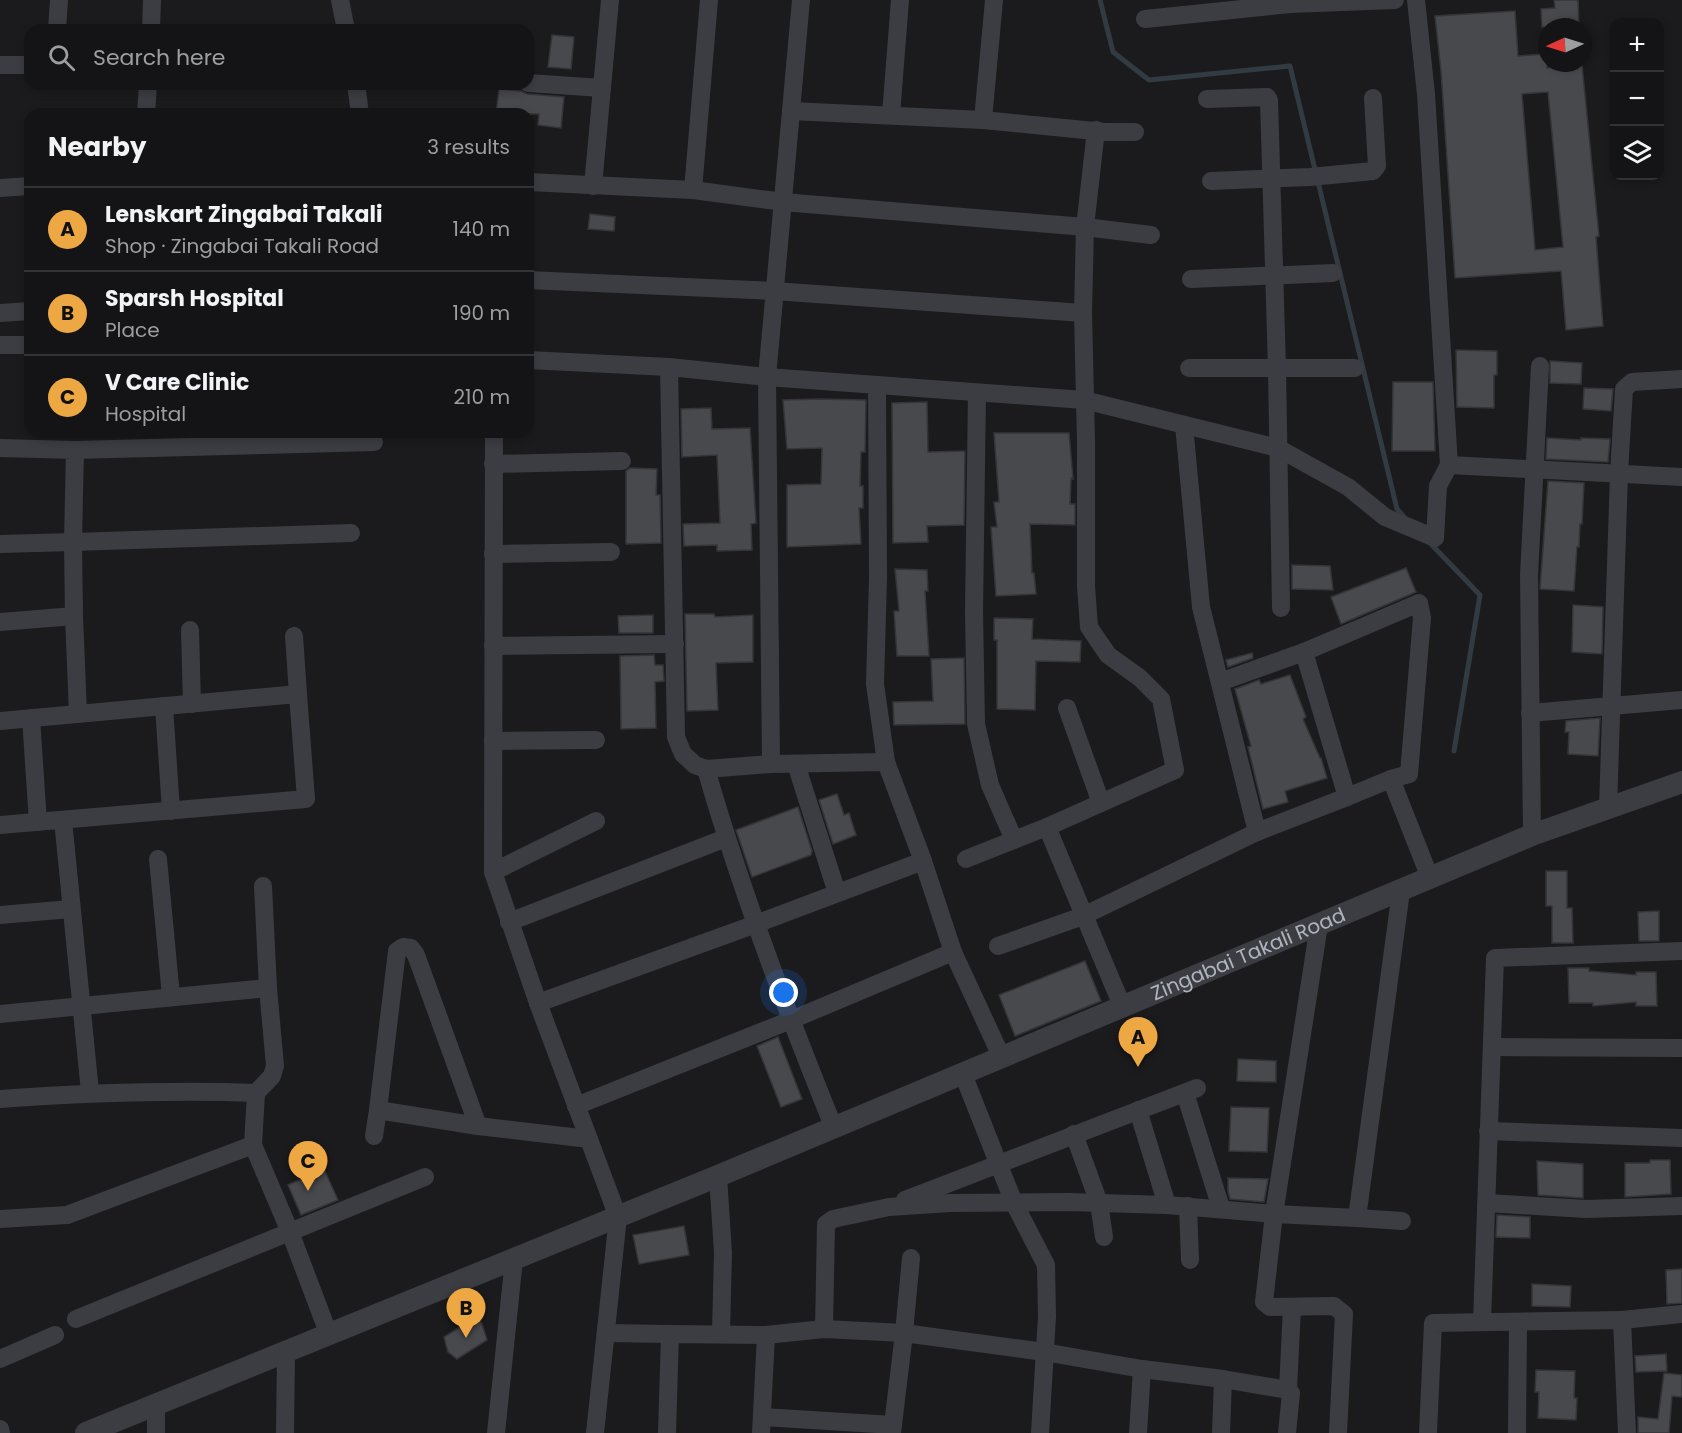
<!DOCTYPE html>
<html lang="en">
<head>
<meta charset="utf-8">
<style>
  :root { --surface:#141416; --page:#212123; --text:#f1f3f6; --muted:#9d9ea1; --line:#333335; --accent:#eda844 }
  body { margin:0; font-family:Poppins,sans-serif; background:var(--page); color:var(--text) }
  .controls { position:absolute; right:18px; top:18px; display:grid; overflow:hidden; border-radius:12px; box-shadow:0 3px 9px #0003 }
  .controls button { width:54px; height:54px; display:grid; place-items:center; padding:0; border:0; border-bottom:2px solid var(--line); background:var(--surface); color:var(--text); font:30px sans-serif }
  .compass { position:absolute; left:1538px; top:18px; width:54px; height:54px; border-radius:50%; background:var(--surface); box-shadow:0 3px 9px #0003; rotate:266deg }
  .you { position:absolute; left:784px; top:993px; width:21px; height:21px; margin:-15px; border:4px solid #fff; border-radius:50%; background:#1a73e8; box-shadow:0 0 0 9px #1a73e833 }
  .badge { display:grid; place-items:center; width:39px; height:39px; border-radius:50%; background:var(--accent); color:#111; font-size:20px; font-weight:700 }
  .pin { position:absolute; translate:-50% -50px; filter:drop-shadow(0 2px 3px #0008) }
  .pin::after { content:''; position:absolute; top:32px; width:21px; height:18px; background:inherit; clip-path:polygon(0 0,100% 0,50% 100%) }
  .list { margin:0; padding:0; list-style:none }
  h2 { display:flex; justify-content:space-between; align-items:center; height:78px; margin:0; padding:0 24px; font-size:26px }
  h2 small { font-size:20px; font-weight:400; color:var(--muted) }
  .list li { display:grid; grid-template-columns:39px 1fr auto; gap:18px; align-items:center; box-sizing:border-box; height:84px; padding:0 24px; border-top:2px solid var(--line) }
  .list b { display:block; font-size:22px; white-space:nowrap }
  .list p { margin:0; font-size:20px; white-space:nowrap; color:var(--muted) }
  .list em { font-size:20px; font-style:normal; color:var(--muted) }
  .icon { flex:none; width:33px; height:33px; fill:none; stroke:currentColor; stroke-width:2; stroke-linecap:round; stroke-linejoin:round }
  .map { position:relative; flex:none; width:1682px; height:1433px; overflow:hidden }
  .search { position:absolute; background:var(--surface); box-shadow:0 3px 9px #0003; left:24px; top:24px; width:510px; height:66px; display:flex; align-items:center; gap:15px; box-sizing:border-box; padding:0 21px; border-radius:18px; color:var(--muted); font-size:22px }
  .panel { position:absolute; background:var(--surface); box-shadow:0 3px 9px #0003; left:24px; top:108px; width:510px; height:330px; border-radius:18px }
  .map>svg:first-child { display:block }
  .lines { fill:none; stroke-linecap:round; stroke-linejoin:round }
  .stream { stroke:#313b41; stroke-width:5 }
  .building { fill:#48494d; stroke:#353539; stroke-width:1.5; fill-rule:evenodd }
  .minor { stroke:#3c3d42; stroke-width:18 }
  .tertiary { stroke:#3c3d42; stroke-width:22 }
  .labels { text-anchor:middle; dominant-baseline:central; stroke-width:6; stroke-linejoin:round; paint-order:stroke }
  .street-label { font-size:20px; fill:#aeb3bc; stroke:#161618 }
</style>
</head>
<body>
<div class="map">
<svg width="1682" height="1433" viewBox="0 0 1682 1433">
  <rect width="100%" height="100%" fill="#1b1b1d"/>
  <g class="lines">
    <g class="stream">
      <path d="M1100 0 1113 52 1149 80 1290 66 1397 509 1405 518"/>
      <path d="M1429 542 1480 595 1454 751"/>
    </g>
  </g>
  <g class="building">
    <path d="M1554 0H1578L1579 27H1542L1541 9 1555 8Z"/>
    <path d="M1515 11 1518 56 1547 54V68L1582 65 1599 236 1596 237 1603 326 1566 330 1561 271 1455 278 1441 71 1435 16ZM1548 92 1563 247 1535 250 1522 94Z"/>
    <path d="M552 35 574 37 571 69 548 67Z"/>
    <path d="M499 89 521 91 527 94 564 97 561 128 538 125 539 114H496Z"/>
    <path d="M590 214 615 217 614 231 588 229Z"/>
    <path d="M1456 350 1497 351V375H1494V408L1457 407Z"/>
    <path d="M1550 361 1582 363 1581 384 1550 383Z"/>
    <path d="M1393 382H1433L1435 451H1392Z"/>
    <path d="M1584 388 1613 389 1611 411 1583 409Z"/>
    <path d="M820 399 866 400 865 452H861L860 486H863V508H859L861 544 787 547V485L821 484 822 448 787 449 783 400Z"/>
    <path d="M927 402 928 452 965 451 964 525 927 526 928 542 893 543 892 403Z"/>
    <path d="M711 408 712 429 750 428 756 523 751 524 752 550 717 551V545L684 546 683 524 720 523 717 455 682 457 681 409Z"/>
    <path d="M994 433H1069L1073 479 1071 478 1070 504H1075V525L1030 524 1032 573H1034L1036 594 996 596 991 527H997L994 502H999Z"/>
    <path d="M1547 438 1581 440V438L1610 439 1608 462 1546 459Z"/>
    <path d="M630 468 657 469 656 495H660L661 543 626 544V471Z"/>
    <path d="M1548 481 1584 483 1582 524H1580L1579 547H1577L1574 591 1540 589Z"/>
    <path d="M1292 565 1330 566 1333 590 1292 589Z"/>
    <path d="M1406 568 1416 592 1341 624 1331 597Z"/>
    <path d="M895 569 927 570 928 591H925L929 656H897L894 611H899Z"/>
    <path d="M1573 605 1603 607 1602 654 1572 652Z"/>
    <path d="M685 614H714L715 617 753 615V662L716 663 718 710 687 711Z"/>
    <path d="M653 615V633H619L618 616Z"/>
    <path d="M994 618 1033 619 1032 639 1081 641 1080 662 1036 661 1035 710 997 709V640H994Z"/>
    <path d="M1252 653 1253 658 1228 667 1226 660Z"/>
    <path d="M654 655 655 665H663L664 681 655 682 656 728 621 729 620 656Z"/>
    <path d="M964 658 965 724 894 725 893 702 933 701 931 659Z"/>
    <path d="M1290 675 1306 717 1303 719 1320 758H1321L1327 778 1285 791 1288 802 1263 809 1248 747 1251 746 1235 689 1259 680 1261 684Z"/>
    <path d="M1600 718 1598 756 1568 754 1569 732H1565L1566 721Z"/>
    <path d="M837 794 844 815 849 813 856 835 833 844 819 800Z"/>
    <path d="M798 807 812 851 811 855 752 877 736 830Z"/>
    <path d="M1546 871H1567V908H1572L1573 943H1552V906H1546Z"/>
    <path d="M1659 911V941H1639L1638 912Z"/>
    <path d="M1085 961 1101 1001 1015 1036 999 995Z"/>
    <path d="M1568 968H1589V971L1636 975V972H1656L1657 1006H1636V1002L1593 1006V1003H1569Z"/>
    <path d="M778 1037 802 1099 781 1107 757 1046Z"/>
    <path d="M1238 1059 1276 1061V1082L1237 1081Z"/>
    <path d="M1231 1107 1269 1108 1267 1152 1229 1151Z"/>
    <path d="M1650 1160H1670L1671 1194 1625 1197V1163H1650Z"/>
    <path d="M1537 1161 1583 1164V1198L1538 1195Z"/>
    <path d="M324 1169 338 1200 301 1215 288 1185Z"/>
    <path d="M1228 1178 1268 1179 1264 1202 1230 1199 1228 1191Z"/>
    <path d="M1497 1215 1530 1217V1238L1496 1237Z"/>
    <path d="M684 1226 689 1255 639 1264 633 1235Z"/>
    <path d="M1682 1269V1303L1667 1304 1666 1270Z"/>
    <path d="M1532 1284 1571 1286 1570 1307 1532 1306Z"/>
    <path d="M479 1315 487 1340 457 1359 448 1352 444 1337Z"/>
    <path d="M1666 1354 1667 1371 1636 1372 1635 1356Z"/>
    <path d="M1536 1370 1575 1371 1574 1398H1577L1576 1420 1538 1418 1539 1392H1535Z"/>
    <path d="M1664 1373 1682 1375V1397L1672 1396 1669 1433H1638V1417L1658 1419Z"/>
  </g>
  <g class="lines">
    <g class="minor">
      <path d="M340 0 346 30"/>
      <path d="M1416 0 1426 94 1449 465 1682 477"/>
      <path d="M1145 19 1290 4 1395 0"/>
      <path d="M57 30 59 0"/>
      <path d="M151 30 152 0"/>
      <path d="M0 65H30"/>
      <path d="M528 83 602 88"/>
      <path d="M356 84 360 114"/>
      <path d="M1207 99 1267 97 1269 100 1277 368 1281 608"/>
      <path d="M791 111 983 120 1105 132H1135"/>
      <path d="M146 114 148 84"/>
      <path d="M891 115 900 0"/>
      <path d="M983 120 994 0"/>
      <path d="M1211 181 1310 177 1373 171 1377 166 1373 98"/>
      <path d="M528 182 693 190 783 202 1085 227 1151 235"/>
      <path d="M593 186 610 0"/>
      <path d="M0 188 30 186"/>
      <path d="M693 190 709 0"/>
      <path d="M1191 279 1333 273"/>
      <path d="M528 280 774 291 1083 313"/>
      <path d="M0 313 30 311"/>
      <path d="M0 345H30"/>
      <path d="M528 360 669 367"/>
      <path d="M1189 368H1355"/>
      <path d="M877 385 878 578 875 684 886 762"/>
      <path d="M977 393 974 612 976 724 990 785 1014 840 1047 827 1123 1008"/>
      <path d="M1184 425 1201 607 1257 832"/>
      <path d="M0 448 75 450 73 542 351 533"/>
      <path d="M75 450 374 442"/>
      <path d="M493 464 622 461"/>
      <path d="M0 544 73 542 74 616 0 622"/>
      <path d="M493 554 611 552"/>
      <path d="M74 616 78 714"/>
      <path d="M190 630 192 704"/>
      <path d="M294 636 298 694"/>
      <path d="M493 646 675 644"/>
      <path d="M1304 652 1347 797 1391 779 1430 878"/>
      <path d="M1220 682 1304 652 1419 603 1422 618 1409 774 1391 779"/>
      <path d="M164 706 171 811"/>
      <path d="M1067 708 1101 803"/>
      <path d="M1530 713 1682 700"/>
      <path d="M31 718 38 822"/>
      <path d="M0 721 298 694 306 799 0 825"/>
      <path d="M493 741 596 740"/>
      <path d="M771 764 767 377 801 0"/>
      <path d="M796 764 837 893"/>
      <path d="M706 769C741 891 786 1010 834 1128"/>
      <path d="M1608 808 1619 473 1624 389 1632 382 1682 379"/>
      <path d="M63 820 90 1092"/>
      <path d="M596 821 493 872 538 1003 756 924 923 861"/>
      <path d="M1047 827 1175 770 1161 699 1140 678 1108 655 1089 627 1086 586V442L1083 313 1085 227 1096 130"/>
      <path d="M1532 835 1529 575 1540 366"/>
      <path d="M158 859 171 996"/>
      <path d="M966 859 1014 840"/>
      <path d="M493 872 494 432"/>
      <path d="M0 915 71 909"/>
      <path d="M509 922 726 838"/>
      <path d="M1319 925 1274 1214 1264 1302 1270 1307 1334 1306 1344 1314 1338 1433"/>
      <path d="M998 946 1083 916 1257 832 1347 797"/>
      <path d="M538 1003 618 1217 595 1433"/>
      <path d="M0 1014 268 988"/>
      <path d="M1492 1047 1682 1048"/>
      <path d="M1002 1058 953 952 923 861 886 762 771 764 706 769 695 765 683 754 676 737 669 367 767 377 1084 400 1278 448 1348 487 1385 517 1435 538 1438 486 1449 465"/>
      <path d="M963 1074 1014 1203 1046 1265 1047 1316 1040 1433"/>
      <path d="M256 1093 272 1076 275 1066 268 988 263 886"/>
      <path d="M1185 1093 1221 1208"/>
      <path d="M0 1099C85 1093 170 1090 256 1093L253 1145 290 1232 329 1335"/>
      <path d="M576 1106 791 1020 953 952"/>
      <path d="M1138 1110 1167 1205"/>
      <path d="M478 1126 416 955 411 948 403 947 397 951 378 1110 478 1126 589 1139"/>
      <path d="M1488 1131 1682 1138"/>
      <path d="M1074 1134 1099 1203 1104 1237"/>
      <path d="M374 1136 378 1110"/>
      <path d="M718 1176 723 1253 721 1333"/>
      <path d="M905 1200 1197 1088"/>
      <path d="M1487 1203 1586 1209 1682 1206"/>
      <path d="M1188 1206 1190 1260"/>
      <path d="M1357 1218 1402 1221"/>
      <path d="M0 1219 67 1215 253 1145"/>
      <path d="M76 1319 425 1177"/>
      <path d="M1622 1320 1682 1314"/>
      <path d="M1482 1322 1495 958 1682 951"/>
      <path d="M824 1329 826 1224 833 1219 889 1207 950 1203 1068 1202 1167 1205 1274 1214 1357 1218 1401 891"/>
      <path d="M606 1333 670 1334"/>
      <path d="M0 1359 55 1335"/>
      <path d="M1288 1390 1292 1307"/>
      <path d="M762 1417 893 1425"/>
      <path d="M0 1429 1 1433"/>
      <path d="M156 1433V1405"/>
      <path d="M285 1433 286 1352"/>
      <path d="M496 1433 514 1259"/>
      <path d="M667 1433 670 1334 766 1335 824 1329 904 1333 1044 1352 1142 1369 1223 1379 1288 1390 1291 1393 1287 1433"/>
      <path d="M761 1433 766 1335"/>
      <path d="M892 1433 904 1333 911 1258"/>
      <path d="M1138 1433 1142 1369"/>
      <path d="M1221 1433 1223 1379"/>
      <path d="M1428 1433 1433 1323 1622 1320 1627 1433"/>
      <path d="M1517 1433 1518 1322"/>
    </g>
    <path class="tertiary" id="s1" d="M86 1433 718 1176 1532 835 1682 782"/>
  </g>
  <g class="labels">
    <g class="street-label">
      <text stroke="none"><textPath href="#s1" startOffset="1257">Zingabai Takali Road</textPath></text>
    </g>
  </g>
</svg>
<div class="controls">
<button>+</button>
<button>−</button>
<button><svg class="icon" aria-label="layers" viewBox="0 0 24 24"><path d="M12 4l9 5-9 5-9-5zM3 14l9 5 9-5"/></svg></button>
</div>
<svg class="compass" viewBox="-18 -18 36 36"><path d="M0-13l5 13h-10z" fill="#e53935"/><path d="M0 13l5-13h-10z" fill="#9d9ea1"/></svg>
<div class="you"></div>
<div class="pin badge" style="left:1138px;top:1067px">A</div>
<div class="pin badge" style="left:466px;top:1338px">B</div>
<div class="pin badge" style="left:308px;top:1191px">C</div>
<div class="search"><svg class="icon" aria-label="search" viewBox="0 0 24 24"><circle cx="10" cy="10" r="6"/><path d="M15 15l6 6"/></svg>Search here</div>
<section class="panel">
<h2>Nearby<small>3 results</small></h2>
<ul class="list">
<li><span class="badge">A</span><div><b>Lenskart Zingabai Takali</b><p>Shop · Zingabai Takali Road</p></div><em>140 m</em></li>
<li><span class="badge">B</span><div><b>Sparsh Hospital</b><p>Place</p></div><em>190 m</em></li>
<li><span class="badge">C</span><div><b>V Care Clinic</b><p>Hospital</p></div><em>210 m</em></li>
</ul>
</section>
</div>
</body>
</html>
